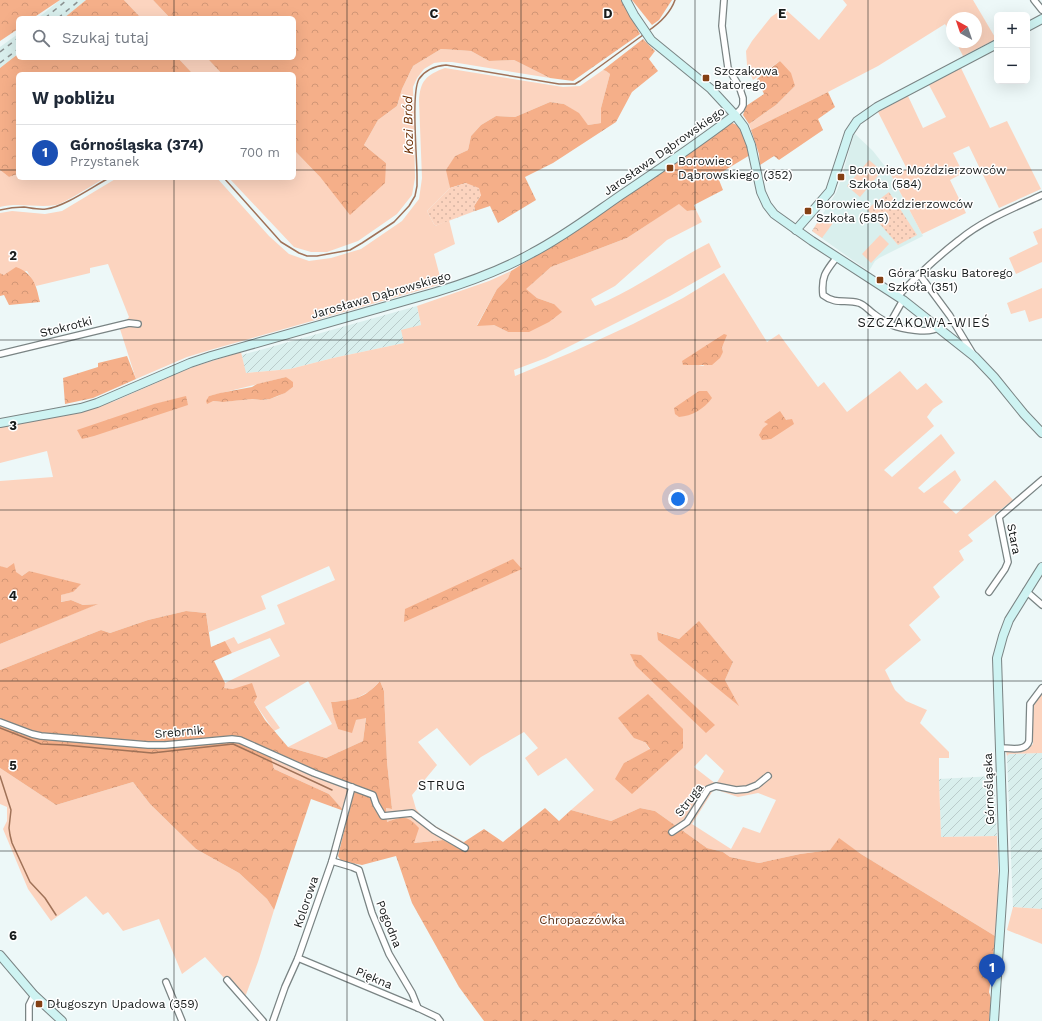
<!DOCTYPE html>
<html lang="pl">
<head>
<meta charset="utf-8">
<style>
  :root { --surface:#fff; --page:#f6f6f7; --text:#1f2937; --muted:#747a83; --line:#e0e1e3; --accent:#844014 }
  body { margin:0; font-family:"Work Sans",sans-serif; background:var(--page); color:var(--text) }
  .controls { position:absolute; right:12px; top:12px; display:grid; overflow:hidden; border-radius:6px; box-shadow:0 4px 16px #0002 }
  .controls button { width:36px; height:36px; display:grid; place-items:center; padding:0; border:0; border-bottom:1px solid var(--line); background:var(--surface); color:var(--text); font:20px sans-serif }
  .compass { position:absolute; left:946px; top:12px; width:36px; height:36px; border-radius:50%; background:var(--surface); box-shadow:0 4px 16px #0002; rotate:320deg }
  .you { position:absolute; left:678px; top:499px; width:14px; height:14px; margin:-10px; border:3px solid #fff; border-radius:50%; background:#1a73e8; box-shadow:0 0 0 6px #1a73e833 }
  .badge { display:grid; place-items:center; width:26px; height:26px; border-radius:50%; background:var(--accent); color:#fff; font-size:13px; font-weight:700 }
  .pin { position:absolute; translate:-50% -33px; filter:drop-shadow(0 1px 2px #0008) }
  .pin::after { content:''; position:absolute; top:21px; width:14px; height:12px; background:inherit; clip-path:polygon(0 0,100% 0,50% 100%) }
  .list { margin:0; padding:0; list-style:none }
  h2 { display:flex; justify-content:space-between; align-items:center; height:52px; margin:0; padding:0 16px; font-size:17px }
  h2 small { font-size:13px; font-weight:400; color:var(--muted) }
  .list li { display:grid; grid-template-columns:26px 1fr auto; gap:12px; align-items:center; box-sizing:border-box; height:56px; padding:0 16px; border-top:1px solid var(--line) }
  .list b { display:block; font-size:15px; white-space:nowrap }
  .list p { margin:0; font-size:13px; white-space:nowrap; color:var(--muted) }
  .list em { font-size:13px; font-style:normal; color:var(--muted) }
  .icon { flex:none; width:22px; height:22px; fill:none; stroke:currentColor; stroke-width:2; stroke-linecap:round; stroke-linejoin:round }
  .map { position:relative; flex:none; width:1042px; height:1021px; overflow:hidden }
  .search { position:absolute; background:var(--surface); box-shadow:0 4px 16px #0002; left:16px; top:16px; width:280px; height:44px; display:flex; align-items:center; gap:10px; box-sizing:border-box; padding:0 14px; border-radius:6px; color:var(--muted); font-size:15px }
  .panel { position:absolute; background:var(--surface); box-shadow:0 4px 16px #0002; left:16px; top:72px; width:280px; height:108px; border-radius:6px }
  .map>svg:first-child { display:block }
  .built { fill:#d9efed }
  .industrial { fill:url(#industrial-furrows) }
  .grass { fill:#fcd4bf; fill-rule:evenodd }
  .forest { fill:url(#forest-crowns) }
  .park { fill:url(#park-crowns) }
  .garden { fill:url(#garden-dots) }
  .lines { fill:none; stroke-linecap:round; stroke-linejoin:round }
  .stream { stroke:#a07258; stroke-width:1.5 }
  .street-casing { stroke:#7a8484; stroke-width:8 }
  .secondary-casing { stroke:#7a8484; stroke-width:10 }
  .street { stroke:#fff; stroke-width:5.5 }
  .secondary { stroke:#cef3f2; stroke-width:8 }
  .rail { stroke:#8a9191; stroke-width:1.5; stroke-dasharray:5 5; stroke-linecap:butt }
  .grid { fill:none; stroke:#181c1c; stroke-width:1; stroke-opacity:0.55 }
  .poi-dot { fill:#844014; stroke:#fff; stroke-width:1.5 }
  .labels { text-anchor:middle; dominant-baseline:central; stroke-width:3; stroke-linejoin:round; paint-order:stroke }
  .poi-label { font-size:12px; fill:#181c1c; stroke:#fff; text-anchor:start }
  .street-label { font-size:12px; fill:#181c1c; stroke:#fff }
  .park-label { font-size:12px; fill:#5b2f14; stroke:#fff }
  .water-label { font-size:13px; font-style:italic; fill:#692c00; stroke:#fff }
  .neighbourhood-label { font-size:13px; letter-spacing:1px; fill:#181c1c; stroke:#fff }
  .grid-label { font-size:13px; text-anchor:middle; font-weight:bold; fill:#181c1c; stroke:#fff; stroke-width:3; stroke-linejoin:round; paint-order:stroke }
</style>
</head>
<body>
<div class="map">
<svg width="1042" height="1021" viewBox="0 0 1042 1021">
  <defs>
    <pattern id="industrial-furrows" width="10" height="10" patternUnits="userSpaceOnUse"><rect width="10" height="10" fill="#d9efed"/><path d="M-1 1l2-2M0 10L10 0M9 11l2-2" fill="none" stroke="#bacccb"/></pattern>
    <pattern id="forest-crowns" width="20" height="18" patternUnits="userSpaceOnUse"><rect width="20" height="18" fill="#f5af89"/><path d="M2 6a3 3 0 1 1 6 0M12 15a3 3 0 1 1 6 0" fill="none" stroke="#d19676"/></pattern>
    <pattern id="park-crowns" width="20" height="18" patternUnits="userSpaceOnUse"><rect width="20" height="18" fill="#fcd4bf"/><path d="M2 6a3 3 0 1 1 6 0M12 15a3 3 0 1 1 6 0" fill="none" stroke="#d7b5a4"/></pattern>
    <pattern id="garden-dots" width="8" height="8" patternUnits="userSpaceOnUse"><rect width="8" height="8" fill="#fcd4bf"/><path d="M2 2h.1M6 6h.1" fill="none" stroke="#d7b5a4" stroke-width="1.8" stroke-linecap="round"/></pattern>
  </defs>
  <rect width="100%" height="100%" fill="#edf8f8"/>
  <g class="built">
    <path d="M60 0H86L64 18H38Z"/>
    <path d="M18 34V54L0 68V47Z"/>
    <path d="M854 133 873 151 890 173 923 236 879 258 875 261 869 271 851 259 812 231 836 193 841 180Z"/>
  </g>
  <g class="industrial">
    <path d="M417 306 421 325 404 343 333 358 290 369 245 373 242 355Z"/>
    <path d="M1042 753V909L1013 907 1007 756 1009 754Z"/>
    <path d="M994 776 997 836 941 837 939 779Z"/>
  </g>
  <g class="grass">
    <path d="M124 0H153L170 18H141Z"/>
    <path d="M843 0H973L996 39 963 56 956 42H976V18H952V36L945 24 878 66 828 92 751 130 749 124 776 105 795 86 780 61 753 80 747 65 746 51 752 41 771 17 784 8 819 40 847 5Z"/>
    <path d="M441 49 471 51 489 61 514 60 550 78 452 62H442L434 63 424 69 417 78 413 87 415 178 412 195 397 214 358 241 327 252H311L294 247 229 178H294V150L321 178 386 163 364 145 378 120 397 106 402 89 413 66Z"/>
    <path d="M178 58H207L222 74H193Z"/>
    <path d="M445 68 563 87 580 86 603 70 606 71 610 74 601 108V123L588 125 578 113 564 104 550 102 515 117 496 116 481 125 471 136 468 150 455 156 447 170 450 188 427 211 435 226 449 220 455 244 434 254 442 284 210 350 187 357 136 379 120 329 129 317 108 264 90 268V273L36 286 27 271 4 275 0 273V213L12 211 45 214 62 211 117 178H217L269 236 289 254 309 261 331 258 361 249 402 221 419 199 422 178 419 101C420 81 426 75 445 68Z"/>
    <path d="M961 68 990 128 1007 121 1041 189 999 208 969 146 953 153 963 173 950 180 966 213 922 234 889 171 894 176 907 169 878 112 908 96 923 128 946 117 929 85Z"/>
    <path d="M869 160 882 171 860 197 847 186Z"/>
    <path d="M0 170 9 177 18 174V178H105C94 184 65 203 56 205 37 208 18 202 0 207Z"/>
    <path d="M680 203 687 211 696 210 702 222 667 240 615 286 591 299 595 306C635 290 670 263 709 243L721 267 670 296 546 358 514 370 515 376 570 353 633 324 683 298 724 273 767 342 779 334 818 387 824 382 847 412 900 371 917 390 926 383 943 402 933 409 927 417 934 426 884 470 892 477 941 434 955 453 918 488 924 493 955 470 961 480 943 502 956 514 995 480 1013 500 968 535 973 541 959 551 964 560 933 587 940 597 909 625 921 640 885 670 895 690 906 701 927 710 920 723 949 752V758H939V779L941 837 997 836 999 890 995 936 861 854 839 839 830 850 800 854 759 863 730 857 723 852 707 848 655 811 640 808 611 821 571 810 594 790 566 758 538 776 525 758 538 748 524 732 481 757 470 766 437 728 418 742 437 765 412 795 416 809 425 820 464 842 460 850 443 840 414 843 409 819 400 818 387 822 386 808 392 809 387 762 384 691 380 681 370 691 353 700 331 702 334 716 338 729 356 720 366 717 363 741 326 758 288 747 332 724 308 681 265 707 280 728 274 731 254 702 233 689 223 688 225 683 280 656 270 638 232 653 225 641 234 637 238 644 285 624 277 605 335 580 329 566 261 596 266 609 209 632 206 613 186 611 148 620 110 633 101 630 0 670V644L97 604 83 605 71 600 60 602V595L73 592 40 575 29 571 22 576 0 566V481L53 477 47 451 0 463V427L90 409 115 401 190 368 241 352 246 373 290 369 333 358 404 343 401 330 421 325 417 306 489 281 511 271 508 278 497 289 477 325H494L508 332 554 304 537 298 525 289 551 267 627 238ZM722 347 723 352 703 366 694 364ZM286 377 293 387C284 394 272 400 261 400 257 400 254 399 251 399 238 400 226 403 213 401L209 396ZM699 622 733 662 725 680 738 705 658 632 679 639ZM645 742 683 748 624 763 650 750ZM706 754 724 771 716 784 694 767ZM714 789 738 797 758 793 776 800 760 833 743 827 731 849 692 824Z"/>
    <path d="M1042 228V262L1016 274 1009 258 1038 244 1033 232Z"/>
    <path d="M880 235 889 244 871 263 862 254Z"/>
    <path d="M1042 288V318L1029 322 1025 310 1011 314 1007 303Z"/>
    <path d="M1042 691V753L1009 754 1007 756 1006 751C1017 751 1026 752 1033 744L1032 706Z"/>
    <path d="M269 749 311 768 355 785 344 811 329 794 274 769Z"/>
    <path d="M0 768 56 805 133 782 150 804 196 849 239 873 267 899 274 910 258 962 244 1000 205 957 182 974 159 919 123 931 108 912 103 915 86 896 51 921 28 889 3 829 7 821V807L0 804Z"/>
    <path d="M1013 907 1042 909V944L1007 930Z"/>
  </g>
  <g class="forest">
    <path d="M0 0H60L33 18H18V29L0 41Z"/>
    <path d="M86 0H124L141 18H64Z"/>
    <path d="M153 0H622L640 34 573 81 550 78 514 60 489 61 471 51 441 49 413 66 402 89 397 106 378 120 364 145 386 163 385 183 350 215 321 178 294 150V74H222L207 58H294V18H170Z"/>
    <path d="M632 0H672L659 20 652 25Z"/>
    <path d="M643 39 655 51 649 59 658 71 632 92 616 122 553 163 525 177 536 200 498 223 490 206 475 211 474 206 481 195 466 183 450 188 446 170 455 156 468 150 471 136 481 125 496 116 515 117 550 102 564 104 579 113 588 125 601 123V108L610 74 606 71 603 70Z"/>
    <path d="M18 54V58H178L193 74H18V174L9 177 0 170V68Z"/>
    <path d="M780 61 791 73 795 86 776 105 749 124 743 115 746 106 764 94 757 79Z"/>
    <path d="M828 92 835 107 818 119 823 130 779 160 774 156 760 165 759 154 751 130Z"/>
    <path d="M732 123C744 126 747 144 750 155L717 175 723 190 694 205 696 210 687 211 679 204 627 238 551 267 526 289 537 298 554 304 562 312 549 322 529 332H508L494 325 477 326 497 289 508 278 511 271 568 236Z"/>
    <path d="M16 267C34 274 36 285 40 302L9 305 4 295 0 296V273L4 275Z"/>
    <path d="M724 334 727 335 722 347 723 352 720 358 712 365H683L682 361Z"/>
    <path d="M127 356 136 379 93 398 65 404 63 378 98 367V363Z"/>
    <path d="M286 377 293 382V387L285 393 270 399 261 400 252 399 223 402 213 401 207 404 206 401 209 396 220 393 252 387 257 384Z"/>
    <path d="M699 391H707L712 398C704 409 692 416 679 417L675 414 674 408Z"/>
    <path d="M186 396 188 405 94 436 82 439 77 430 154 404Z"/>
    <path d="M780 411 786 420 792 419 794 424 771 439 762 440 759 435 763 428 768 424 764 422Z"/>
    <path d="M513 559 522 569 404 622 405 609Z"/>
    <path d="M14 563 16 572 22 576 29 571 81 584 73 592 61 595V602L71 600 83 605 98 604 0 644V566L7 568Z"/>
    <path d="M186 611 206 613 211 647 225 641 232 653 214 661 225 683 224 688 233 689 252 683 257 697 254 702 265 720 288 747 326 758 363 741 366 718 356 720 352 733 338 729 334 717 331 702C354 700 364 699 380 681L384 691 387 762 392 809 386 808 387 822C403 816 407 815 419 828L414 843 443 840 460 849 464 842 484 829 503 842 545 808 559 821 571 810 611 821 640 808 655 811 707 848 723 852 730 857 759 863 800 854 830 850 839 838 861 854 995 936 992 972 989 992 991 998 989 1021H484L459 987 412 903 396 856 362 865 341 861 338 856 355 786 311 768 269 749 274 769 329 794 344 811 311 799 274 910 267 899 239 873 196 849 150 804 133 782 56 805 0 768V670L101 630 110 633 148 620Z"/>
    <path d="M699 621 733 662 725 680 739 706 658 640 657 632 679 639Z"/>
    <path d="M630 654 641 655 715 725 706 733 636 666Z"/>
    <path d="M648 694 683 729V748L632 794 615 779 624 763 650 749 645 742 634 738 618 718Z"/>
  </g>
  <path class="park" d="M822 215 833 223 822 238 812 231Z"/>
  <g class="garden">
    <path d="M466 183 479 188 481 195 474 206 475 211 435 226 427 211 450 188Z"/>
    <path d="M889 192 917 235 898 245 867 209Z"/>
  </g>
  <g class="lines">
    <g class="stream">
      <path d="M648 31C660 23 670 14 675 0"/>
      <path d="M224 178 281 242 299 253 307 256H317L350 250 362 243 394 222 409 206 415 196 417 186V176C417 157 411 93 419 79 425 70 435 66 446 65L559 84H575L580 81 643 35"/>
      <path d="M0 210C8 208 16 207 24 207 31 208 39 210 46 209 64 207 92 187 109 178"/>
      <path d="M0 728 41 744 65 745 152 753 233 744 332 790"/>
      <path d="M0 776 11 810 9 828 10 835 12 843 30 882 45 898 56 915"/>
    </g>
    <defs>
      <g id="street">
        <path d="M724 0 722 26 728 68 739 86 743 98V105L741 109 735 115"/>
        <path d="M1034 0 1042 10"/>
        <path d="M837 257C826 271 821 276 823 295 836 305 845 299 859 303 865 305 868 310 874 314 879 318 886 322 892 325 901 329 930 334 937 328"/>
        <path d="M919 274 950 316 973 354"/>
        <path d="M898 296C917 276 937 257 959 240 983 220 1014 208 1042 195"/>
        <path d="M890 323 903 300"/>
        <path d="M0 354 129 323 138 324"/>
        <path d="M1026 591 1042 605"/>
        <path d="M989 592 1005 569 1008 562 999 517 1042 480"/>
        <path d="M0 722 32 734 41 736 148 745H165L232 739 240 740 314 773 373 795 376 804 383 816 412 813 434 830 465 848"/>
        <path d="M1000 748C1010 748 1026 752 1029 741L1030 704 1042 688"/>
        <path d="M672 832 687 822 708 789 716 786 736 790 747 789 757 785 768 776"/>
        <path d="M332 861 352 867 359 870 372 913 389 954 412 993 418 1008"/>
        <path d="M298 958 418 1008 437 1017 440 1021"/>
        <path d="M227 980 263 1021"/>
        <path d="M166 982 182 1021"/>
        <path d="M29 1021V1005L34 995"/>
        <path d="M273 1021 285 987 298 958 332 861 352 787"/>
      </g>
      <g id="secondary">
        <path d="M626 0 634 15 651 40 662 49 711 89 735 115 744 127 751 145 761 192 767 205 774 214 812 241 903 300 975 357 994 377 1024 414 1042 433"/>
        <path d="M1027 27 1042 19"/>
        <path d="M796 230 830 191 849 133 857 121 877 107 997 44"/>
        <path d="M0 423 81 408 97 403 190 363 211 356 436 292C469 282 502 270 532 253 563 237 592 215 621 195 660 169 698 143 735 115"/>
        <path d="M0 955 34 995 62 1021"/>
        <path d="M994 1021 1004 871 997 658 1003 636 1009 620 1042 567"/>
      </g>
    </defs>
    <use href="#street" class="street-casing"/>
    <use href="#secondary" class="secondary-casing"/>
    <use href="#street" class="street"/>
    <use href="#secondary" class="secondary"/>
    <g class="rail">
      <path d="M45 18 67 0"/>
      <path d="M58 18 80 0"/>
      <path d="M0 52 18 38"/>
      <path d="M0 63 18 49"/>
    </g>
  </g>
  <path class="grid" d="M174 0V18M347 0V1021M521 0V1021M695 0V1021M868 0V1021M174 58V74M0 170H18M294 170H1042M174 178V1021M0 340H1042M0 510H1042M0 681H1042M0 851H1042"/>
  <g class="poi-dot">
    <rect x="702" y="74" width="8" height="8" rx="2"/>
    <rect x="666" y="164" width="8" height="8" rx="2"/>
    <rect x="837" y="173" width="8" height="8" rx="2"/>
    <rect x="804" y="207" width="8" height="8" rx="2"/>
    <rect x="876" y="276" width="8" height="8" rx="2"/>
    <rect x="35" y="1000" width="8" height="8" rx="2"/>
  </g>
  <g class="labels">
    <g class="poi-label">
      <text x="714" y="71">Szczakowa<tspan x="714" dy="14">Batorego</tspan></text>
      <text x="678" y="161">Borowiec<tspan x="678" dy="14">Dąbrowskiego (352)</tspan></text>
      <text x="849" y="170">Borowiec Moździerzowców<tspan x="849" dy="14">Szkoła (584)</tspan></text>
      <text x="816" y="204">Borowiec Moździerzowców<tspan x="816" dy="14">Szkoła (585)</tspan></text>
      <text x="888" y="273">Góra Piasku Batorego<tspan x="888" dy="14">Szkoła (351)</tspan></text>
      <text x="47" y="1004">Długoszyn Upadowa (359)</text>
    </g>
    <g class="street-label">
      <text transform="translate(664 151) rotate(-35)">Jarosława Dąbrowskiego</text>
      <text transform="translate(381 295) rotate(-16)">Jarosława Dąbrowskiego</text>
      <text transform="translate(66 327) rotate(-14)">Stokrotki</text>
      <text transform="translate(1014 539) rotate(79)">Stara</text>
      <text transform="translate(179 732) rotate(-5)">Srebrnik</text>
      <text transform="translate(989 789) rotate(-92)">Górnośląska</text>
      <text transform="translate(689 800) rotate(-52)">Struga</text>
      <text transform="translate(306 902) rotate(-71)">Kolorowa</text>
      <text transform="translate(389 924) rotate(68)">Pogodna</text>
      <text transform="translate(374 978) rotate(23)">Piękna</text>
    </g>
    <g class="park-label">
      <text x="582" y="920">Chropaczówka</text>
    </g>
    <g class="water-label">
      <text transform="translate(408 125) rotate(-91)">Kozi Bród</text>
    </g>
    <g class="neighbourhood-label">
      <text x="924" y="322">SZCZAKOWA-WIEŚ</text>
      <text x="442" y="785">STRUG</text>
    </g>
  </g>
  <g class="grid-label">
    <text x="434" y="18">C</text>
    <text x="608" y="18">D</text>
    <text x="782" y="18">E</text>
    <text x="13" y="260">2</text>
    <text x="13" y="430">3</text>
    <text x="13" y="600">4</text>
    <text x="13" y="770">5</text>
    <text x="13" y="940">6</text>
  </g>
</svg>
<div class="controls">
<button>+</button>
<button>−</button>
</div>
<svg class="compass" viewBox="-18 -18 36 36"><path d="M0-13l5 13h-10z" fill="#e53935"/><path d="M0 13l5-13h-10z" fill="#747a83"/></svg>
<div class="you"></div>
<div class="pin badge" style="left:992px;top:987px;background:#1a4fb4">1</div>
<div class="search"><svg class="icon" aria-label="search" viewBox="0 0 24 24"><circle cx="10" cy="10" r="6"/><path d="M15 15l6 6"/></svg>Szukaj tutaj</div>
<section class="panel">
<h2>W pobliżu<small></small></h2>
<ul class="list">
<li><span class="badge" style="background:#1a4fb4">1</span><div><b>Górnośląska (374)</b><p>Przystanek</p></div><em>700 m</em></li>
</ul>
</section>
</div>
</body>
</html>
